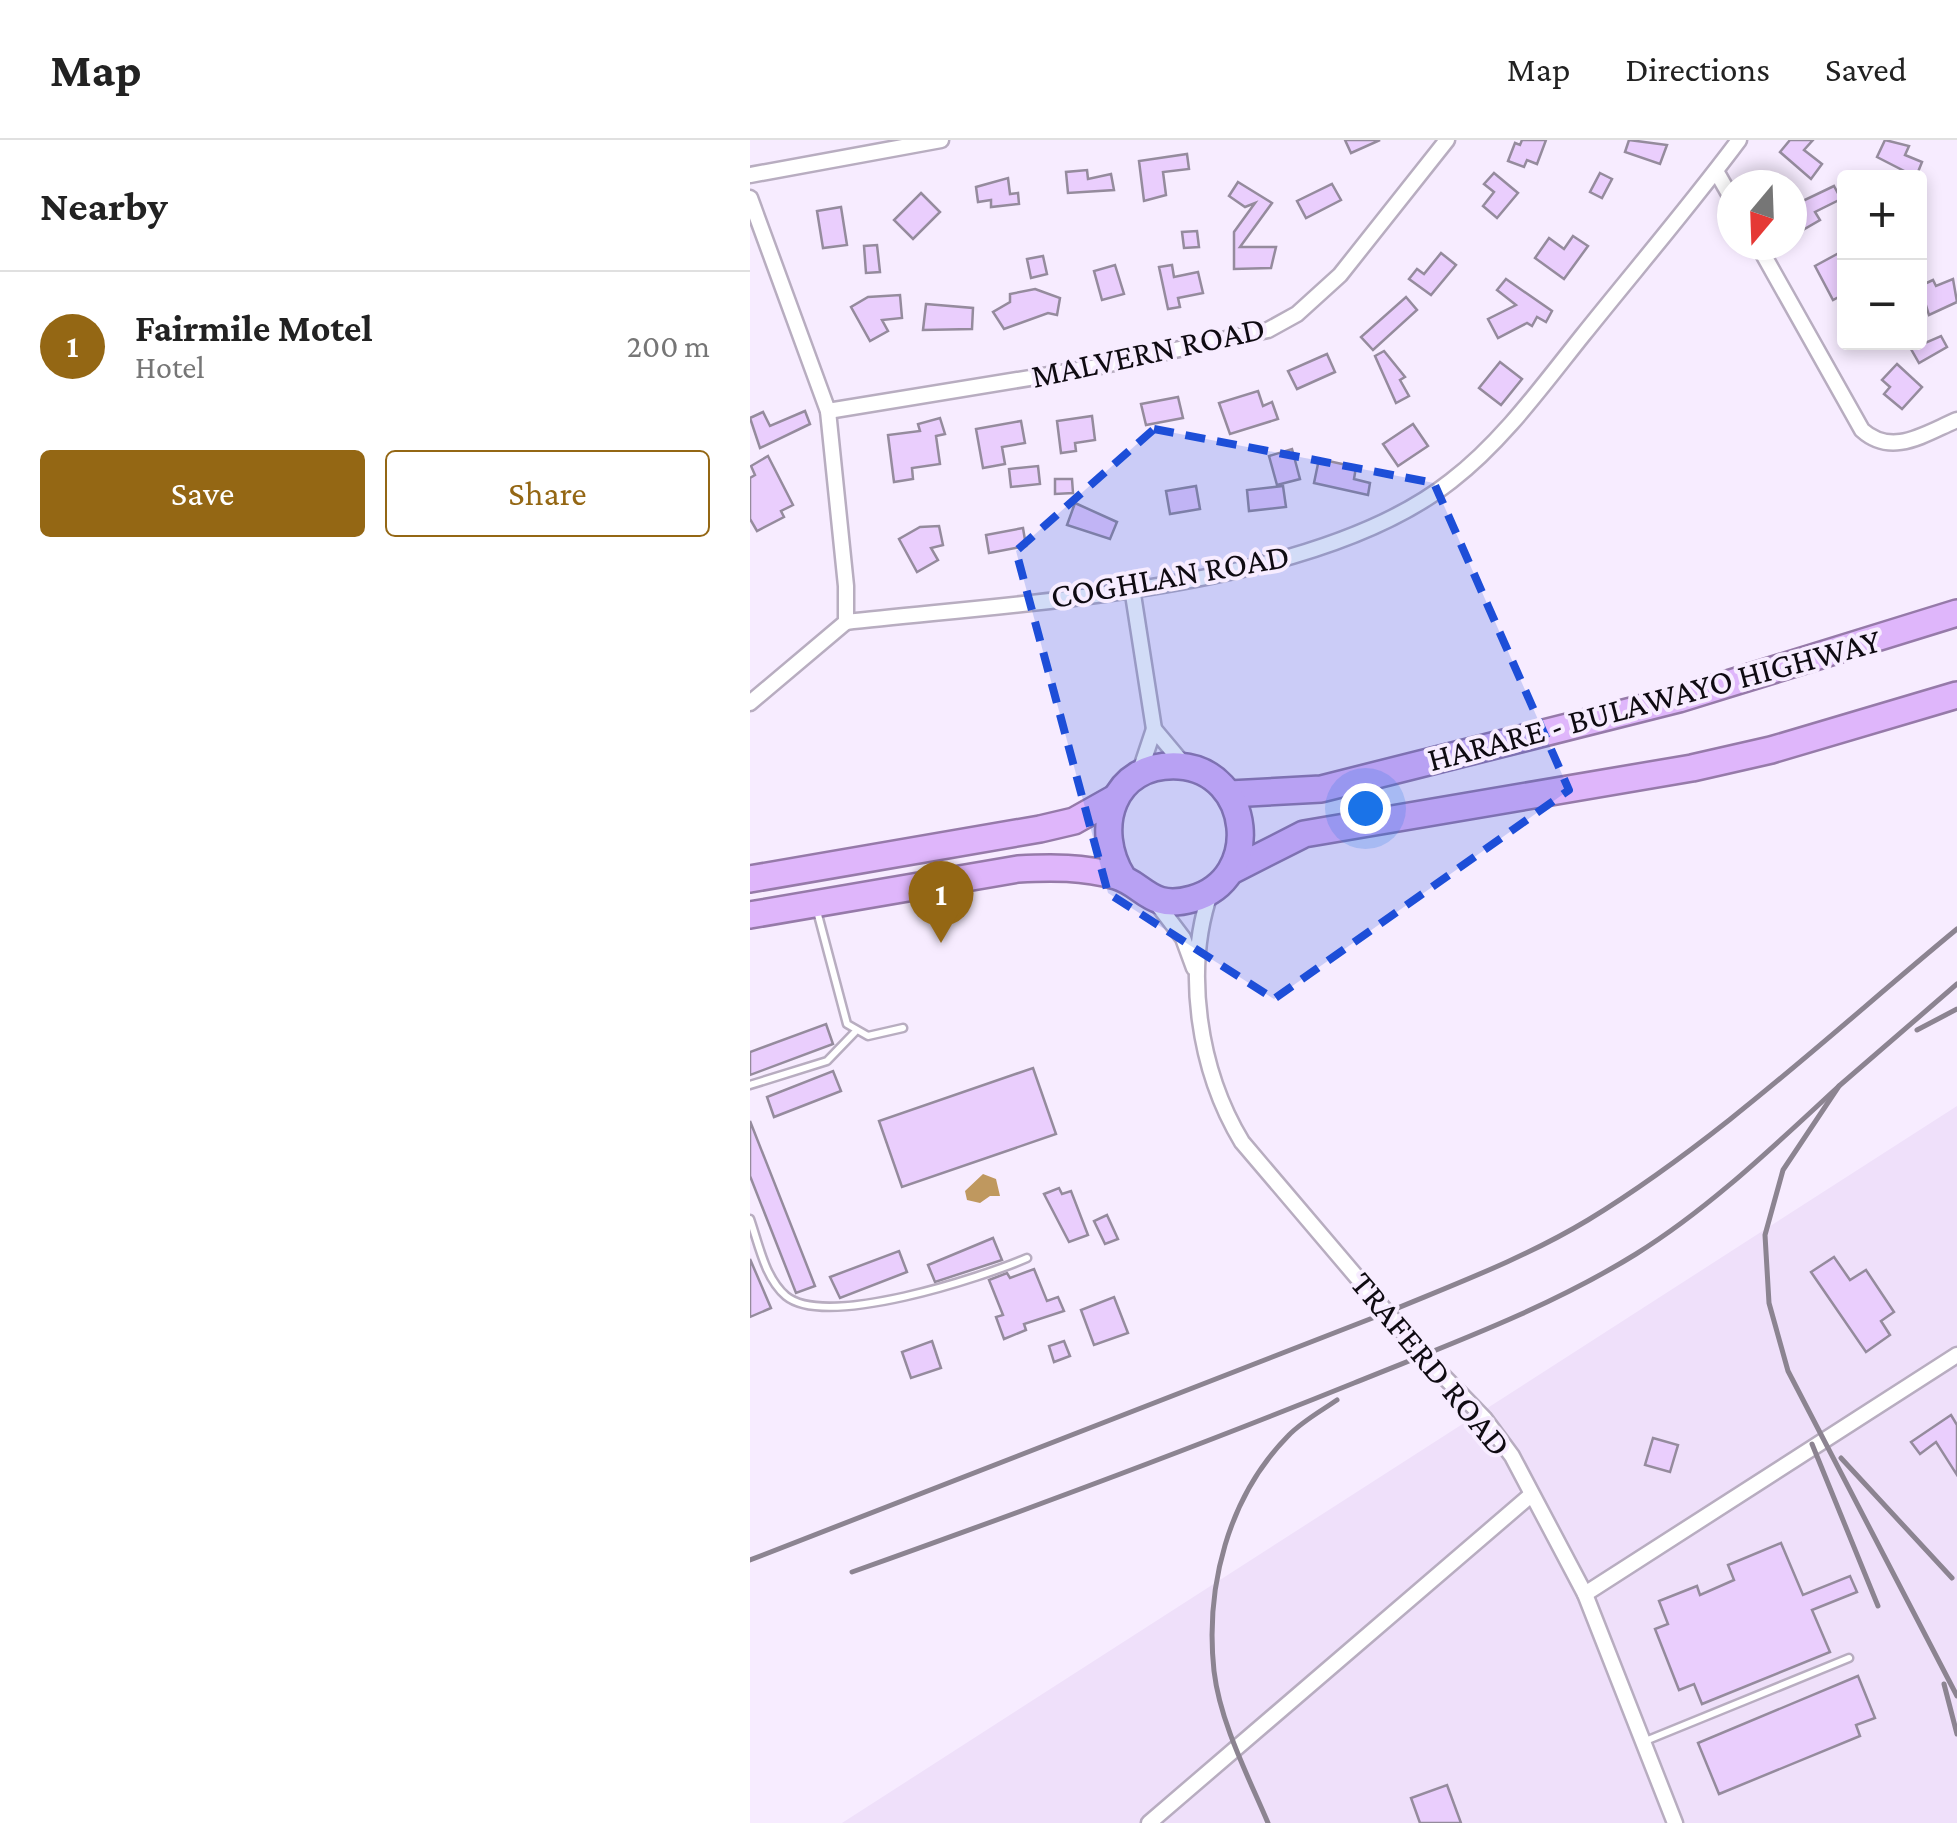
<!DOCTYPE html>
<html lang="en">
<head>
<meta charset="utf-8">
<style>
  :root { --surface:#fff; --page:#f2f2f2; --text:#222; --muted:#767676; --line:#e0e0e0; --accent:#946714 }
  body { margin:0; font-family:"Crimson Pro",serif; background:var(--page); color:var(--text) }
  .controls { position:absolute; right:30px; top:30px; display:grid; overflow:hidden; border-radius:10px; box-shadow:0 5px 15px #0003 }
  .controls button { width:90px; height:90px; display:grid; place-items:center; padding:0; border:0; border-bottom:2px solid var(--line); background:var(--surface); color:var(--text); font:50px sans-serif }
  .compass { position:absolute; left:967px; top:30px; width:90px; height:90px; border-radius:50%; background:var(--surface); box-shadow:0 5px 15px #0003; rotate:199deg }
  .you { position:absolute; left:615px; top:668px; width:35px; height:35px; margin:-25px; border:8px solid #fff; border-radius:50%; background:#1a73e8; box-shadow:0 0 0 15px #1a73e833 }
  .badge { display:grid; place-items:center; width:65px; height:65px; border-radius:50%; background:var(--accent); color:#fff; font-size:32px; font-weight:700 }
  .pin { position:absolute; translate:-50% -82px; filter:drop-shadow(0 2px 5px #0008) }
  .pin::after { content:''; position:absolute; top:52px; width:35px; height:30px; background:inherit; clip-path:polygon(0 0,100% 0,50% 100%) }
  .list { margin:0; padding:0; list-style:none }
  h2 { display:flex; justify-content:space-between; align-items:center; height:130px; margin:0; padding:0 40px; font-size:42px }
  h2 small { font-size:32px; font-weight:400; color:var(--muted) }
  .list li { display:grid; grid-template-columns:65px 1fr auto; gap:30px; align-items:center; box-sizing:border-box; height:150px; padding:0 40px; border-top:2px solid var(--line) }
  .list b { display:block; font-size:38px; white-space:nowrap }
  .list p { margin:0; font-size:32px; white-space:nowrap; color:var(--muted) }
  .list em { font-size:32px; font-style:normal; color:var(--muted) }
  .actions { display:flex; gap:20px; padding:30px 40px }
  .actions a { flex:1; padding:22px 0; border:2px solid var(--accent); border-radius:10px; text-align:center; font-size:35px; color:var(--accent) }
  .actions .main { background:var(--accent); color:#fff }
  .map { position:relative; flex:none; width:1207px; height:1683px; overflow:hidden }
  header { display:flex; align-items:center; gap:60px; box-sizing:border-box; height:140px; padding:0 50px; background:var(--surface); border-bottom:2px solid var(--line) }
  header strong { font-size:48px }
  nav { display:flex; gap:55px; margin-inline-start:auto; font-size:35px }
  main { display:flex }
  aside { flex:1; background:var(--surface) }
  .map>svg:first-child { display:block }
  .built { fill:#efe0fa }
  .water { fill:#bf985f }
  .building { fill:#eacefd; stroke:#958b9d; stroke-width:2.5 }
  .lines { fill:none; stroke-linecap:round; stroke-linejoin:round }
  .lane-casing { stroke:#b8adc0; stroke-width:11 }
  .street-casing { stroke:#b8adc0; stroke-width:19 }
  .highway-casing { stroke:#967aa9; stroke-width:30 }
  .lane { stroke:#fff; stroke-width:6 }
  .street { stroke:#fff; stroke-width:14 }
  .highway { stroke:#dfb6fb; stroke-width:25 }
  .rail { stroke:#8c8491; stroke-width:5 }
  .marked { fill:#1d4ed8; fill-opacity:0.2; stroke:#1d4ed8; stroke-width:8; stroke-dasharray:20 12; stroke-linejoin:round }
  .labels { text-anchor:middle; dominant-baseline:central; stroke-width:8; stroke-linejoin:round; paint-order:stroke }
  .street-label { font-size:35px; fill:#0f0b12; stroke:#f7ecff }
</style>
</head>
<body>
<header>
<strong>Map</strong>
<nav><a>Map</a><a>Directions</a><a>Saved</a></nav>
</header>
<main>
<aside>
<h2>Nearby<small></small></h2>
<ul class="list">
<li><span class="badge">1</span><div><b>Fairmile Motel</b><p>Hotel</p></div><em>200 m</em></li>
</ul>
<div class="actions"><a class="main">Save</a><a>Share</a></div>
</aside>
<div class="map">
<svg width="1207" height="1683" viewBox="0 0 1207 1683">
  <rect width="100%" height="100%" fill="#f7ecff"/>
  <path class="built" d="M1207 966V1683H92Z"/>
  <path class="water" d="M233 1034 246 1039 250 1056H240L230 1063 217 1060 215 1051Z"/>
  <g class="building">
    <path d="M595 0H630L601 13Z"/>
    <path d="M772 0H796L787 24 777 20 774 27 758 21 765 3 770 5Z"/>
    <path d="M879 0 917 5 910 24 875 12Z"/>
    <path d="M1040 0H1063L1054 10 1072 24 1061 39 1030 12Z"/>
    <path d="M1135 0 1159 6 1155 15 1172 22 1166 37 1127 17Z"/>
    <path d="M437 14 439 29 413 32 416 55 394 61 389 21Z"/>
    <path d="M337 30 338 39 361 34 364 50 318 53 316 32Z"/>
    <path d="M744 33 768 53 747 78 733 66 744 52 734 44Z"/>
    <path d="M850 33 862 39 852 58 840 52Z"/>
    <path d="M258 38 260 54 268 53 269 64 241 67V60L228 62 226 47Z"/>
    <path d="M488 42 522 63 490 107H526L521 128 484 129V92L505 63 495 67 479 56Z"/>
    <path d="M582 44 591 60 556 78 547 61Z"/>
    <path d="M1084 46 1091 59 1065 72 1070 80 1051 91 1042 76V66Z"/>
    <path d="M171 53 190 72 163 99 144 80Z"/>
    <path d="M91 67 97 105 73 108 67 71Z"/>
    <path d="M447 91 449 107 434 108 432 92Z"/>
    <path d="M823 96 838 106 814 139 785 118 799 98 814 109Z"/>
    <path d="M127 105 130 132 116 133 114 106Z"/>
    <path d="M691 113 706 125 681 155 659 139 667 129 674 134Z"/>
    <path d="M1089 113 1094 124V154L1083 160 1065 126Z"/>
    <path d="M293 116 297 134 281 138 277 119Z"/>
    <path d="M365 125 374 154 352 160 344 131Z"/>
    <path d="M422 125 424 137 448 132 453 153 428 158 430 167 418 169 409 127Z"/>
    <path d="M756 139 802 171 796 182 787 177 782 186 777 183 748 198 738 179 766 165 747 150Z"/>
    <path d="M1203 139 1207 162 1179 175 1170 146 1183 140 1186 146Z"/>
    <path d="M285 149 310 158 307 175 298 173 254 189 243 172 260 162V154Z"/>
    <path d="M150 155 152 178 132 180 138 191 120 201 101 167 118 157Z"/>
    <path d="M656 157 667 170 623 210 611 197Z"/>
    <path d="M176 164 223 168 222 189 173 190Z"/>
    <path d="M1191 196 1197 207 1169 223 1161 209Z"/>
    <path d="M634 211 655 237 650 240 659 256 646 263 625 216Z"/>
    <path d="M577 214 585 232 547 249 538 231Z"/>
    <path d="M750 222 772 239 751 265 729 248Z"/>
    <path d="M1147 224 1172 247 1152 269 1134 254 1140 247 1132 240Z"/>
    <path d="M508 251 513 266 522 262 528 279 480 294 469 263Z"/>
    <path d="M428 257 433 278 396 285 391 264Z"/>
    <path d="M55 271 60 284 10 308 0 278 13 272 20 286Z"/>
    <path d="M342 276 345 300 325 303 326 311 311 313 307 281Z"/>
    <path d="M190 278 195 294 186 296 190 324 162 328 163 339 144 342 138 295 170 291 168 284Z"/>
    <path d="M271 281 275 303 252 307 255 324 233 328 226 289Z"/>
    <path d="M663 284 678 306 648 326 633 304Z"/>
    <path d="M542 309 550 339 527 345 519 316Z"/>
    <path d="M18 316 43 365 31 371 34 377 7 391 0 379V338L5 335 1 326Z"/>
    <path d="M569 319 606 327 604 339 620 343 618 355 564 343Z"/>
    <path d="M288 326 290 344 261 347 259 329Z"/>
    <path d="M305 339H322L323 353 305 354Z"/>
    <path d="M446 346 450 369 420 374 416 351Z"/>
    <path d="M533 346 536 367 499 371 497 350Z"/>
    <path d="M325 363 367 382 360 399 317 385Z"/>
    <path d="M189 386 193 405 181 408 188 420 167 432 149 399 170 387Z"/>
    <path d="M273 388 276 406 239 413 236 395Z"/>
    <path d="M76 884 83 904 0 935V912Z"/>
    <path d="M283 928 306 994 152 1047 129 981Z"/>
    <path d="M83 931 91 951 24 977 17 957Z"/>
    <path d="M0 981 65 1146 46 1153 0 1036Z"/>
    <path d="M309 1048 312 1054 321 1051 338 1095 319 1102 294 1054Z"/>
    <path d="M357 1075 368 1099 355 1104 344 1081Z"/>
    <path d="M243 1098 252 1120 185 1142 178 1125Z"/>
    <path d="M149 1111 157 1132 90 1158 80 1137Z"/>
    <path d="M1084 1117 1100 1140 1116 1130 1144 1172 1131 1181 1140 1195 1116 1212 1061 1132Z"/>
    <path d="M0 1119 21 1168 0 1177Z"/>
    <path d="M284 1129 297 1161 308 1157 314 1171 274 1184 276 1190 254 1199 246 1177 253 1175 239 1140 257 1133 260 1138Z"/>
    <path d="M364 1157 378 1193 344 1205 331 1170Z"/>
    <path d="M182 1201 191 1228 161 1238 152 1212Z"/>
    <path d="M314 1201 320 1216 304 1222 299 1206Z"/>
    <path d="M1201 1275 1207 1285V1335L1186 1302 1170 1314 1161 1302Z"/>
    <path d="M903 1298 928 1305 920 1332 895 1325Z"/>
    <path d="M1031 1403 1053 1455 1100 1436 1107 1452 1062 1470 1080 1512 952 1564 944 1544 929 1550 905 1489 918 1484 909 1461 947 1446 950 1455 984 1440 978 1425Z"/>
    <path d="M1108 1536 1125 1578 1106 1585 1110 1596 969 1654 948 1603Z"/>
    <path d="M697 1645 711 1683H670L661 1658Z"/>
  </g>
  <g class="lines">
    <defs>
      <g id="lane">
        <path d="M67 771 97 884 118 896 153 888"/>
        <path d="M0 945 77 921 105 892"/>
        <path d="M0 1079C9 1105 15 1138 36 1156 76 1189 233 1137 277 1118"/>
        <path d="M893 1602 1099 1518"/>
      </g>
      <g id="street">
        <path d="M966 31 982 59"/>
        <path d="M0 35 191 0"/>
        <path d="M0 58 78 271 96 446V482L0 563"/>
        <path d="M1008 105 1112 290C1142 317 1174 294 1207 280"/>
        <path d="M78 271 341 228 518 190 547 174 590 135 697 0"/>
        <path d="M382 448 404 589"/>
        <path d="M96 482C270 462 562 451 701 341 752 302 793 245 833 195 885 130 939 67 989 0"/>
        <path d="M390 631 404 589 435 626"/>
        <path d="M461 751C433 830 449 931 492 1002L673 1215 734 1278 762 1316 835 1454 925 1683"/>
        <path d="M405 761 433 798 444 828"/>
        <path d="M835 1454 1207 1215"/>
        <path d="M399 1683 781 1355"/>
      </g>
      <g id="highway">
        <path d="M480 654 571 649 929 559 1207 473"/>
        <path d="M481 731 554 694 942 628 1021 610 1207 555"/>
        <path d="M0 739 290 689 324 681 365 658"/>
        <path d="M0 775 268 729C302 727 333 727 366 736 394 744 400 771 442 759 514 739 502 631 429 626 362 622 342 689 373 738"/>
      </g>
    </defs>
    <use href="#lane" class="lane-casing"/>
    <use href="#street" class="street-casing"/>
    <use href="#highway" class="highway-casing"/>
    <use href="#lane" class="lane"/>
    <use href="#street" class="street"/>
    <use href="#highway" class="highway"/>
    <g class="rail">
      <path d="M1207 844 1089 946 1033 1030 1015 1095 1019 1163 1038 1231 1207 1556"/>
      <path d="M1167 890 1207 869"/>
      <path d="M1062 1304 1128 1466"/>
      <path d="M1091 1318 1202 1438"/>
      <path d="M0 1420 638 1172C705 1144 775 1118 838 1080 969 1000 1088 887 1207 789"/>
      <path d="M102 1432C271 1372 438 1310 604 1243 700 1204 797 1169 886 1114 960 1068 1025 1005 1089 946"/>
      <path d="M1194 1544 1207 1594"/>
      <path d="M518 1683C498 1636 470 1582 464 1531 455 1447 478 1357 538 1296 551 1282 571 1271 587 1260"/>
    </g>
  </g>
  <path class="marked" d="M404 289 684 343 819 650 524 859 358 753 266 411Z"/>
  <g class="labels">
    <g class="street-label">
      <text transform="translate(398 212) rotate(-12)">MALVERN ROAD</text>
      <text transform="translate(420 436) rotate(-10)">COGHLAN ROAD</text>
      <text transform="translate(904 560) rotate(-15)">HARARE - BULAWAYO HIGHWAY</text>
      <text transform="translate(681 1224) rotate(50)">TRAFERD ROAD</text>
    </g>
  </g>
</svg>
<div class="controls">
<button>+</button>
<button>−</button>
</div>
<svg class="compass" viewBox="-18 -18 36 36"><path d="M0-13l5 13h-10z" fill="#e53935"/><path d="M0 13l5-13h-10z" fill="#767676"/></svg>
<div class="you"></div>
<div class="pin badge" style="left:191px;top:803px">1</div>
</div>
</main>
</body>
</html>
